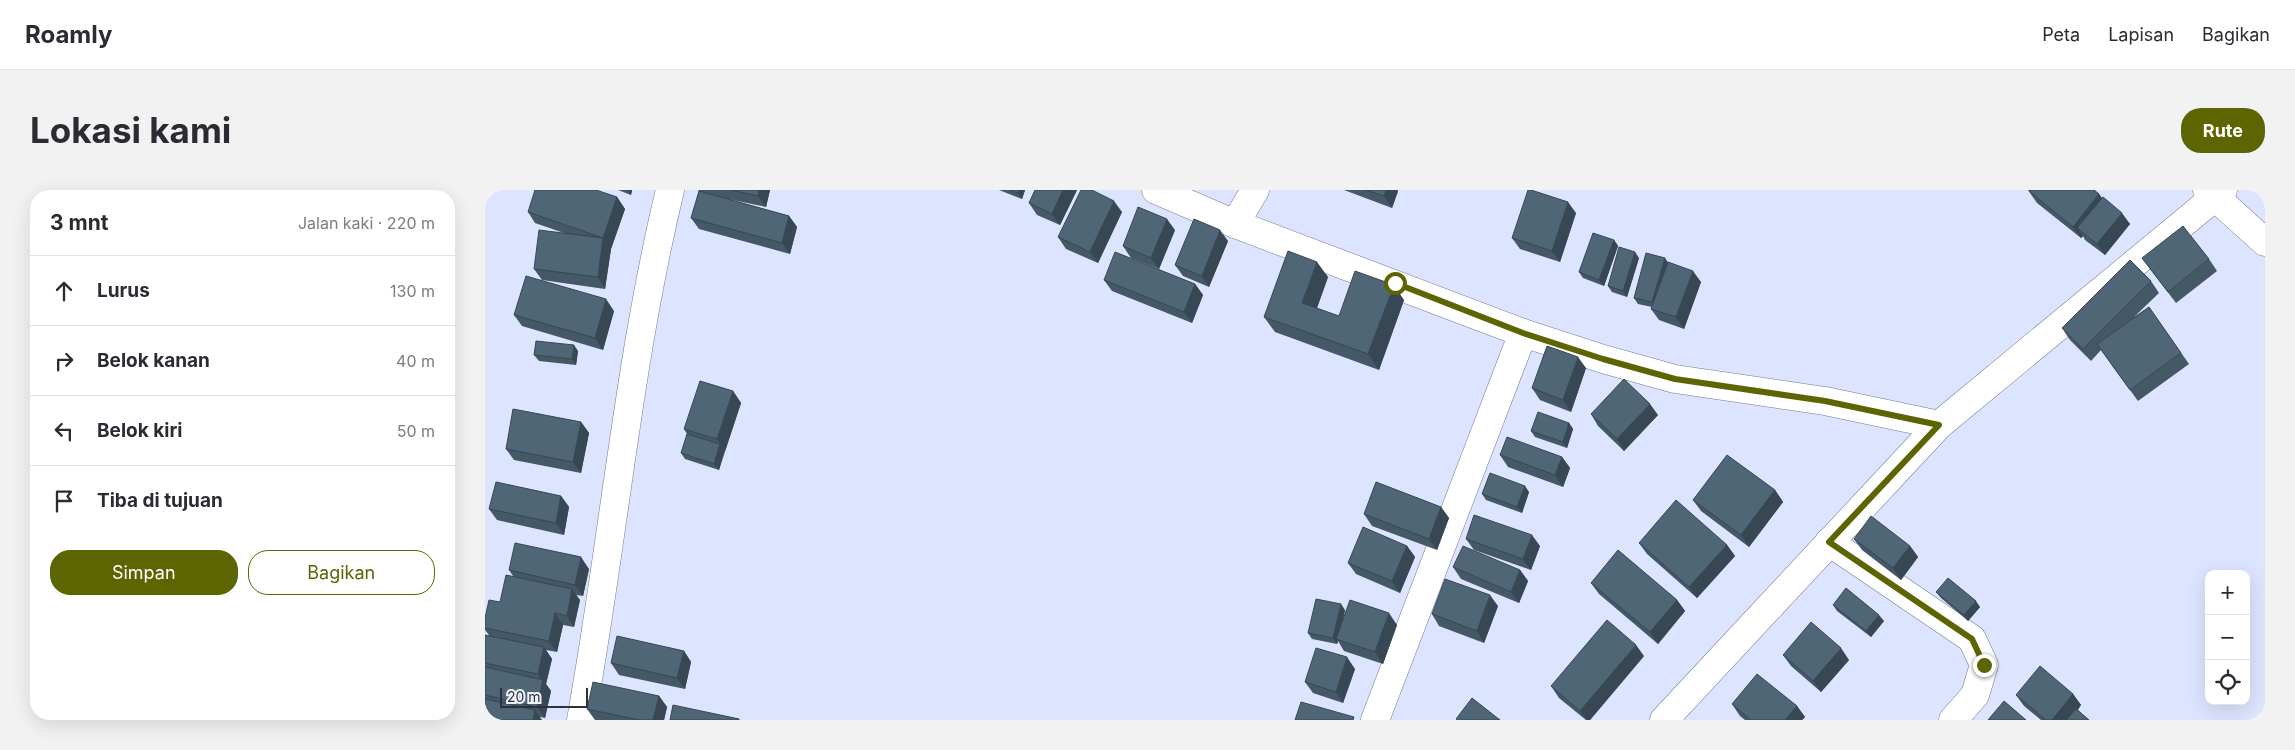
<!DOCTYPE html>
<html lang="id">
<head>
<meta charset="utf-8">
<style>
  :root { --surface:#fff; --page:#f2f2f3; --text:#2b2b33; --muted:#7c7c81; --line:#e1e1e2; --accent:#5d6402 }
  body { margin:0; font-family:Inter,sans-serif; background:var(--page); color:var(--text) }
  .controls { position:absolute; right:15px; bottom:15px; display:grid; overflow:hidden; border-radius:10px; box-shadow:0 5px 20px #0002 }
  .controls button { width:45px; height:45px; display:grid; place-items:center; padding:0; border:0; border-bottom:1px solid var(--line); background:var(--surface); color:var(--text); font:25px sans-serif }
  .scale { position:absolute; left:15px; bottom:12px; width:88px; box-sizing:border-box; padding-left:5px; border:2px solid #2e313b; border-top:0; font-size:14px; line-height:18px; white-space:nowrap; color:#2e313b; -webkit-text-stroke:4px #eef2fd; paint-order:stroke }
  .stop { position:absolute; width:15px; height:15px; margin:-11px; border:4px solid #5d6402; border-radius:50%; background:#fff }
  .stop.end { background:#5d6402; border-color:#fff; box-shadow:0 1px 5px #0008 }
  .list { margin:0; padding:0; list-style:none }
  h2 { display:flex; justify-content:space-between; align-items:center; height:65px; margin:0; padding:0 20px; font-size:21px }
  h2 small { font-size:16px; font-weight:400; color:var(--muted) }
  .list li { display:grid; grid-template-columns:32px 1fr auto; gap:15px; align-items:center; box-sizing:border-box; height:70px; padding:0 20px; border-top:1px solid var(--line) }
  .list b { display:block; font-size:19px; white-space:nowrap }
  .list em { font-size:16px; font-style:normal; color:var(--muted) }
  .actions { display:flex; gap:10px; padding:15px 20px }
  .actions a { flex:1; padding:11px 0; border:1px solid var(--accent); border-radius:20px; text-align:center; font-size:18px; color:var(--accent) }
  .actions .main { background:var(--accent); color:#fff }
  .icon { flex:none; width:28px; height:28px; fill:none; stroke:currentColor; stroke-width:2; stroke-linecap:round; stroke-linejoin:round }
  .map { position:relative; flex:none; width:1780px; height:530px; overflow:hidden; border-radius:20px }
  header { display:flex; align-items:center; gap:30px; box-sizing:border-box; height:70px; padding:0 25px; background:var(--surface); border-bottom:1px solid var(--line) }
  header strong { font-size:24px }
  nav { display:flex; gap:28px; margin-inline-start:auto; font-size:18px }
  .intro { display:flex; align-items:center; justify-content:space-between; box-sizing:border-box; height:120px; padding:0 30px }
  h1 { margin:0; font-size:35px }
  .button { padding:12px 22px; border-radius:20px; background:var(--accent); color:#fff; font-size:18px; font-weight:700 }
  main { display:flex; gap:30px; padding:0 30px }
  aside { flex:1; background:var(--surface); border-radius:20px; box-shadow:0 5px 20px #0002 }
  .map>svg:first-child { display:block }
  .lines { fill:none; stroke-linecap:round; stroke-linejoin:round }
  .minor-casing { stroke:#737a92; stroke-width:29 }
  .tertiary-casing { stroke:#737a92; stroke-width:29 }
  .minor { stroke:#fff; stroke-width:28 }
  .tertiary { stroke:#fff; stroke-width:28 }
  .wall { fill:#445865 }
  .shaded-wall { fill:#374753 }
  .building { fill:#4f6676; stroke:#374753 }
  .route { stroke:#5d6402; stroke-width:6 }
</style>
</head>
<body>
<header>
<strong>Roamly</strong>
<nav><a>Peta</a><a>Lapisan</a><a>Bagikan</a></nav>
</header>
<div class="intro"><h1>Lokasi kami</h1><a class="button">Rute</a></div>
<main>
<aside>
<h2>3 mnt<small>Jalan kaki · 220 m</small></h2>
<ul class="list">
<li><svg class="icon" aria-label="ahead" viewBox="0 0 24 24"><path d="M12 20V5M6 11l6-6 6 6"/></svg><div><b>Lurus</b></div><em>130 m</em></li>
<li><svg class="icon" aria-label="right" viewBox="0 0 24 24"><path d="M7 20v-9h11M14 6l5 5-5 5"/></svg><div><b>Belok kanan</b></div><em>40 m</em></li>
<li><svg class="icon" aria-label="left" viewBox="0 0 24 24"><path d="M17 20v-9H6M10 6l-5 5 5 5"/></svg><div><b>Belok kiri</b></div><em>50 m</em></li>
<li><svg class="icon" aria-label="arrive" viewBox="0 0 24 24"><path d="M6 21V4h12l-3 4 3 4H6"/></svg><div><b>Tiba di tujuan</b></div></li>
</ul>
<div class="actions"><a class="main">Simpan</a><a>Bagikan</a></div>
</aside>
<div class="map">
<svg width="1780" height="530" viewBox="0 0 1780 530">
  <rect width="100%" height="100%" fill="#dce4ff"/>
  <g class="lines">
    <defs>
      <g id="minor">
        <path d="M671 0 750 34 1038 143 1118 169 1190 189 1340 211 1454 235"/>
        <path d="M1738 0 1730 7 1780 52"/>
        <path d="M750 34 770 0"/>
        <path d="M1344 352 1487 449 1499 475 1490 505 1468 530"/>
        <path d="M96 530C128 354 143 174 185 0"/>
        <path d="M890 530 1038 143"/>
      </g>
      <path id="tertiary" d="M1179 530 1454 235 1730 7 1722 0"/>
    </defs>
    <use href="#minor" class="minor-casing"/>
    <use href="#tertiary" class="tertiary-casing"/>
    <use href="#minor" class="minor"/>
    <use href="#tertiary" class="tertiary"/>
  </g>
  <g class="wall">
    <path d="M133 0H147L146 5Z"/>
    <path d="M213 0H285L281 17 243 9 304 26 312 37 305 64 214 39 206 28 214 1Z"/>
    <path d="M514 0H540L537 9Z"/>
    <path d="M550 0H592L575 35 552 25 544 13Z"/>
    <path d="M859 0H912L913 1 907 18Z"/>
    <path d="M1543 0H1609L1614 4 1617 8 1645 34 1620 65 1600 50 1598 46 1596 48 1552 13Z"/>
    <path d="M132 7 140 19 126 59 120 99 57 90 49 79 79 43 50 33 43 22Z"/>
    <path d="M637 22 613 73 581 59 573 47Z"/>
    <path d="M1091 23 1075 72 1035 59 1027 48Z"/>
    <path d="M690 40 674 79 646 68 638 56Z"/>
    <path d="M1129 50 1133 56 1119 96 1098 88 1094 82Z"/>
    <path d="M743 51 724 97 698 86 690 75Z"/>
    <path d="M1154 68 1142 107 1127 102 1123 96Z"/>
    <path d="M1657 68 1724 69 1732 81 1691 113Z"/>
    <path d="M1183 72 1216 92 1199 139 1174 130 1166 119 1167 117 1153 114 1149 108Z"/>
    <path d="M843 87 832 118 854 126 919 110 894 180 790 142 779 127Z"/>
    <path d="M619 90 710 94 718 105 707 133 627 101Z"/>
    <path d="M1666 91 1674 103 1649 127 1664 117 1704 174 1653 211 1616 160 1606 171 1585 150 1577 138Z"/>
    <path d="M129 121 118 160 37 136 29 125Z"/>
    <path d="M93 161 91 175 54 171 49 165Z"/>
    <path d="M1101 178 1086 222 1055 210 1047 198Z"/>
    <path d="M248 201 256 213 234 280 200 269 196 263 202 244 199 239Z"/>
    <path d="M1106 224 1173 225 1139 261 1113 236Z"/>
    <path d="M96 232 104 243 96 283 29 270 21 259Z"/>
    <path d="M1084 233 1088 239 1082 258 1050 247 1046 241Z"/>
    <path d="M1015 265 1077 267 1085 278 1078 297 1023 277Z"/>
    <path d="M1290 300 1298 312 1264 357 1216 321 1208 310Z"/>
    <path d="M1044 302 1037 323 1001 310 997 304Z"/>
    <path d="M76 306 84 317 79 345 12 330 4 319Z"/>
    <path d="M956 317 964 328 952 360 887 336 879 324Z"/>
    <path d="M981 349 1055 356 1046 380 989 360Z"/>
    <path d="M1369 349 1425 356 1433 367 1416 390 1377 360Z"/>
    <path d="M1154 353 1242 355 1250 366 1212 408 1162 364Z"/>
    <path d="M922 356 930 367 915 403 871 384 863 373Z"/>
    <path d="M968 377 1035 380 1043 391 1034 413 976 389Z"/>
    <path d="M104 379 98 406 91 405 95 410 89 437 78 435 72 462 61 460 67 469 61 494 66 501 60 528 55 527 0 530V445H4L0 440V428L15 412 28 386 24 380Z"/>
    <path d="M1106 393 1192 410 1200 421 1173 454 1114 404Z"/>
    <path d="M1451 402 1495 417 1483 431 1456 408Z"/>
    <path d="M1348 415 1399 431 1386 447 1352 421Z"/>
    <path d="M1013 416 999 453 954 436 947 424Z"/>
    <path d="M860 420 857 435H912L898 474 859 461 853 451 852 454 827 449 823 443Z"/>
    <path d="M199 461 206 472 200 499 134 485 126 473Z"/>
    <path d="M1298 465 1364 470 1336 502 1306 476Z"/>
    <path d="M1159 466 1105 530H1101L1074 508 1066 496Z"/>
    <path d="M870 479 858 513 828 503 820 492Z"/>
    <path d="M1588 504 1596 515 1593 520 1604 530H1556L1539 516 1531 505Z"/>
    <path d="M174 506 182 517 179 530H110L102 519Z"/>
    <path d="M1247 514 1312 516 1320 527 1317 530H1260L1255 526Z"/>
  </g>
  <g class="shaded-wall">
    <path d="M142 0H147L146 5Z"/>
    <path d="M274 0H285L281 17 273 6Z"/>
    <path d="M534 0H540L537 9 533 3Z"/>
    <path d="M578 0H592L575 35 567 24Z"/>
    <path d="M901 0H912L913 1 907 18 899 6Z"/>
    <path d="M1614 4 1622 16 1592 38 1598 46 1596 48 1588 37Z"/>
    <path d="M132 7 140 19 126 59 120 99 113 87 118 48Z"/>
    <path d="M629 11 637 22 613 73 605 62Z"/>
    <path d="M1083 12 1091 23 1075 72 1067 61Z"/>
    <path d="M1637 23 1645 34 1620 65 1612 54Z"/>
    <path d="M304 26 312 37 305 64 297 53Z"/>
    <path d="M682 29 690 40 674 79 666 68Z"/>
    <path d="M735 40 743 51 724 97 717 86Z"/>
    <path d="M1129 50 1133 56 1119 96 1114 90Z"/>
    <path d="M1150 62 1154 68 1142 107 1138 101Z"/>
    <path d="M1180 68 1184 74 1172 119 1167 112Z"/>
    <path d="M832 72 843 87 828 129 817 113Z"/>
    <path d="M1208 81 1216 92 1199 139 1191 127Z"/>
    <path d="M710 94 718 105 707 133 699 122Z"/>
    <path d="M909 95 919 110 894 180 883 164Z"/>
    <path d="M121 109 129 121 118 160 110 148Z"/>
    <path d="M89 155 93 161 91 175 87 169Z"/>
    <path d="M1093 167 1101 178 1086 222 1078 210Z"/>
    <path d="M248 201 256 213 240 261 232 249Z"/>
    <path d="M1165 214 1173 225 1139 261 1132 249Z"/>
    <path d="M96 232 104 243 96 283 88 272Z"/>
    <path d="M1084 233 1088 239 1082 258 1078 252Z"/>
    <path d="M235 254 239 261 234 280 229 274Z"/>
    <path d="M1077 267 1085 278 1078 297 1070 285Z"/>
    <path d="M1040 296 1044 302 1037 323 1032 317Z"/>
    <path d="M1290 300 1298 312 1264 357 1256 345Z"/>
    <path d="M76 306 84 317 79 345 71 333Z"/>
    <path d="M956 317 964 328 952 360 944 349Z"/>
    <path d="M1047 345 1055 356 1046 380 1038 369Z"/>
    <path d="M1242 355 1250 366 1212 408 1204 397Z"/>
    <path d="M922 356 930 367 915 403 907 391Z"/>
    <path d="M1425 356 1433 367 1416 390 1408 378Z"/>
    <path d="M96 367 104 379 98 406 90 395Z"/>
    <path d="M1035 380 1043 391 1034 413 1026 402Z"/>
    <path d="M87 399 95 410 89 437 82 426Z"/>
    <path d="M1005 405 1013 416 999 453 992 441Z"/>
    <path d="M1192 410 1200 421 1173 454 1165 442Z"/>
    <path d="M1491 411 1495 417 1483 431 1479 425Z"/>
    <path d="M856 414 860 420 853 450 851 449 853 451 852 454 848 448Z"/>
    <path d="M70 423 78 435 72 462 64 451Z"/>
    <path d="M904 423 912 435 898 474 890 462Z"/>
    <path d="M1394 425 1399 431 1386 447 1381 441Z"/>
    <path d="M1151 455 1159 466 1105 530H1102L1095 521Z"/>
    <path d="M59 457 67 469 61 494 66 501 60 528 52 517 57 491 53 484Z"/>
    <path d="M1356 458 1364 470 1336 502 1328 491Z"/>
    <path d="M199 461 206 472 200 499 192 488Z"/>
    <path d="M862 467 870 479 858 513 851 502Z"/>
    <path d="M1588 504 1596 515 1584 530H1567Z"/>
    <path d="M174 506 182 517 179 530H168Z"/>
    <path d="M1312 516 1320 527 1317 530H1300Z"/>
    <path d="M50 520 57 530H48Z"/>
  </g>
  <g class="building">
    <path d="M50 0H111L132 7 118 48 113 87 49 79 54 40 118 48 43 22Z"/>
    <path d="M246 0H274L273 6Z"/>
    <path d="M525 0H534L533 3Z"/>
    <path d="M550 0H578L567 24 544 13Z"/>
    <path d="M596 0H607L629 11 605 62 573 47Z"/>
    <path d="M881 0H901L899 6Z"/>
    <path d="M1043 0H1046L1083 12 1067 61 1027 48Z"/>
    <path d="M1545 0H1609L1614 4 1588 37 1544 1Z"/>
    <path d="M214 1 304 26 297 53 206 28Z"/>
    <path d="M1618 7 1637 23 1612 54 1592 38Z"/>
    <path d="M653 17 682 29 666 68 638 56Z"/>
    <path d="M709 29 735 40 717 86 690 75Z"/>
    <path d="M1698 36 1724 69 1683 102 1657 68Z"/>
    <path d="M1108 43 1129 50 1114 90 1094 82Z"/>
    <path d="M1134 57 1150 62 1138 101 1123 96Z"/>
    <path d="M803 61 832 72 817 113 854 126 870 81 909 95 883 164 779 127Z"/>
    <path d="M630 62 710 94 699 122 619 90Z"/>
    <path d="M1161 63 1180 68 1167 112 1149 108Z"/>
    <path d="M1645 70 1666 91 1598 159 1577 138Z"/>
    <path d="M1183 72 1208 81 1191 127 1166 119Z"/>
    <path d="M41 86 121 109 110 148 29 125Z"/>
    <path d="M1664 117 1696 163 1645 200 1612 154Z"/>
    <path d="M51 151 89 155 87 169 49 165Z"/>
    <path d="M1062 156 1093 167 1078 210 1047 198Z"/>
    <path d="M1139 189 1165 214 1132 249 1106 224Z"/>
    <path d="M215 191 248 201 232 249 199 239Z"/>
    <path d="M28 219 96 232 88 272 21 259Z"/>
    <path d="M1053 222 1084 233 1078 252 1046 241Z"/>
    <path d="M202 244 235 254 229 274 196 263Z"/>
    <path d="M1022 247 1077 267 1070 285 1015 265Z"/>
    <path d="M1242 265 1290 300 1256 345 1208 310Z"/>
    <path d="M1005 283 1040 296 1032 317 997 304Z"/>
    <path d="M11 292 76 306 71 333 4 319Z"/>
    <path d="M891 292 956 317 944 349 879 324Z"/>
    <path d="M1191 310 1242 355 1204 397 1154 353Z"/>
    <path d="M989 325 1047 345 1038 369 981 349Z"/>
    <path d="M1386 326 1425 356 1408 378 1369 349Z"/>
    <path d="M878 337 922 356 907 391 863 373Z"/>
    <path d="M30 353 96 367 90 395 24 380Z"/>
    <path d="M978 356 1035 380 1026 402 968 377Z"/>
    <path d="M1133 360 1192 410 1165 442 1106 393Z"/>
    <path d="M21 385 87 399 82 426 70 423 64 451 0 438V428L4 410 15 412Z"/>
    <path d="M1463 388 1491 411 1479 425 1451 402Z"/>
    <path d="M960 389 1005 405 992 441 947 424Z"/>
    <path d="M1361 398 1394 425 1381 441 1348 415Z"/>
    <path d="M831 409 856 414 848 448 823 443Z"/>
    <path d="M865 410 904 423 890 462 851 449Z"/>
    <path d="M1122 430 1151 455 1095 521 1066 496Z"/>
    <path d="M1326 432 1356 458 1328 491 1298 465Z"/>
    <path d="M0 445 59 457 53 484 0 473Z"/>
    <path d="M132 446 199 461 192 488 126 473Z"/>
    <path d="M831 458 862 467 851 502 820 492Z"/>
    <path d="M1555 476 1588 504 1567 530H1561L1531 505Z"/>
    <path d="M0 477 58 490 52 517 0 505Z"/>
    <path d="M1272 484 1312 516 1300 530H1266L1247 514Z"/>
    <path d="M108 492 174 506 168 530H154L102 519Z"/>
    <path d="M987 508 1015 530H973L971 529Z"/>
    <path d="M0 509 50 520 48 530H0Z"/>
    <path d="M1519 511 1541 530H1503Z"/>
    <path d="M816 512 869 527 868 530H810Z"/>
    <path d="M188 515 254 529V530H185Z"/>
    <path d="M1591 519 1604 530H1581Z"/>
  </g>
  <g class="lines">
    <path class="route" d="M910 93 1038 143 1118 169 1190 189 1340 211 1454 235 1344 352 1487 449 1499 475"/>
  </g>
</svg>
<div class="controls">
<button>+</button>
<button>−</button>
<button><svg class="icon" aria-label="locate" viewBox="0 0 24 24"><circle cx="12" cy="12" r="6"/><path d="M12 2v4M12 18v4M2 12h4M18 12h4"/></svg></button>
</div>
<div class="scale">20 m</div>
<div class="stop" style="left:910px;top:93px"></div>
<div class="stop end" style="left:1499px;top:475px"></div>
</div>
</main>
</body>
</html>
